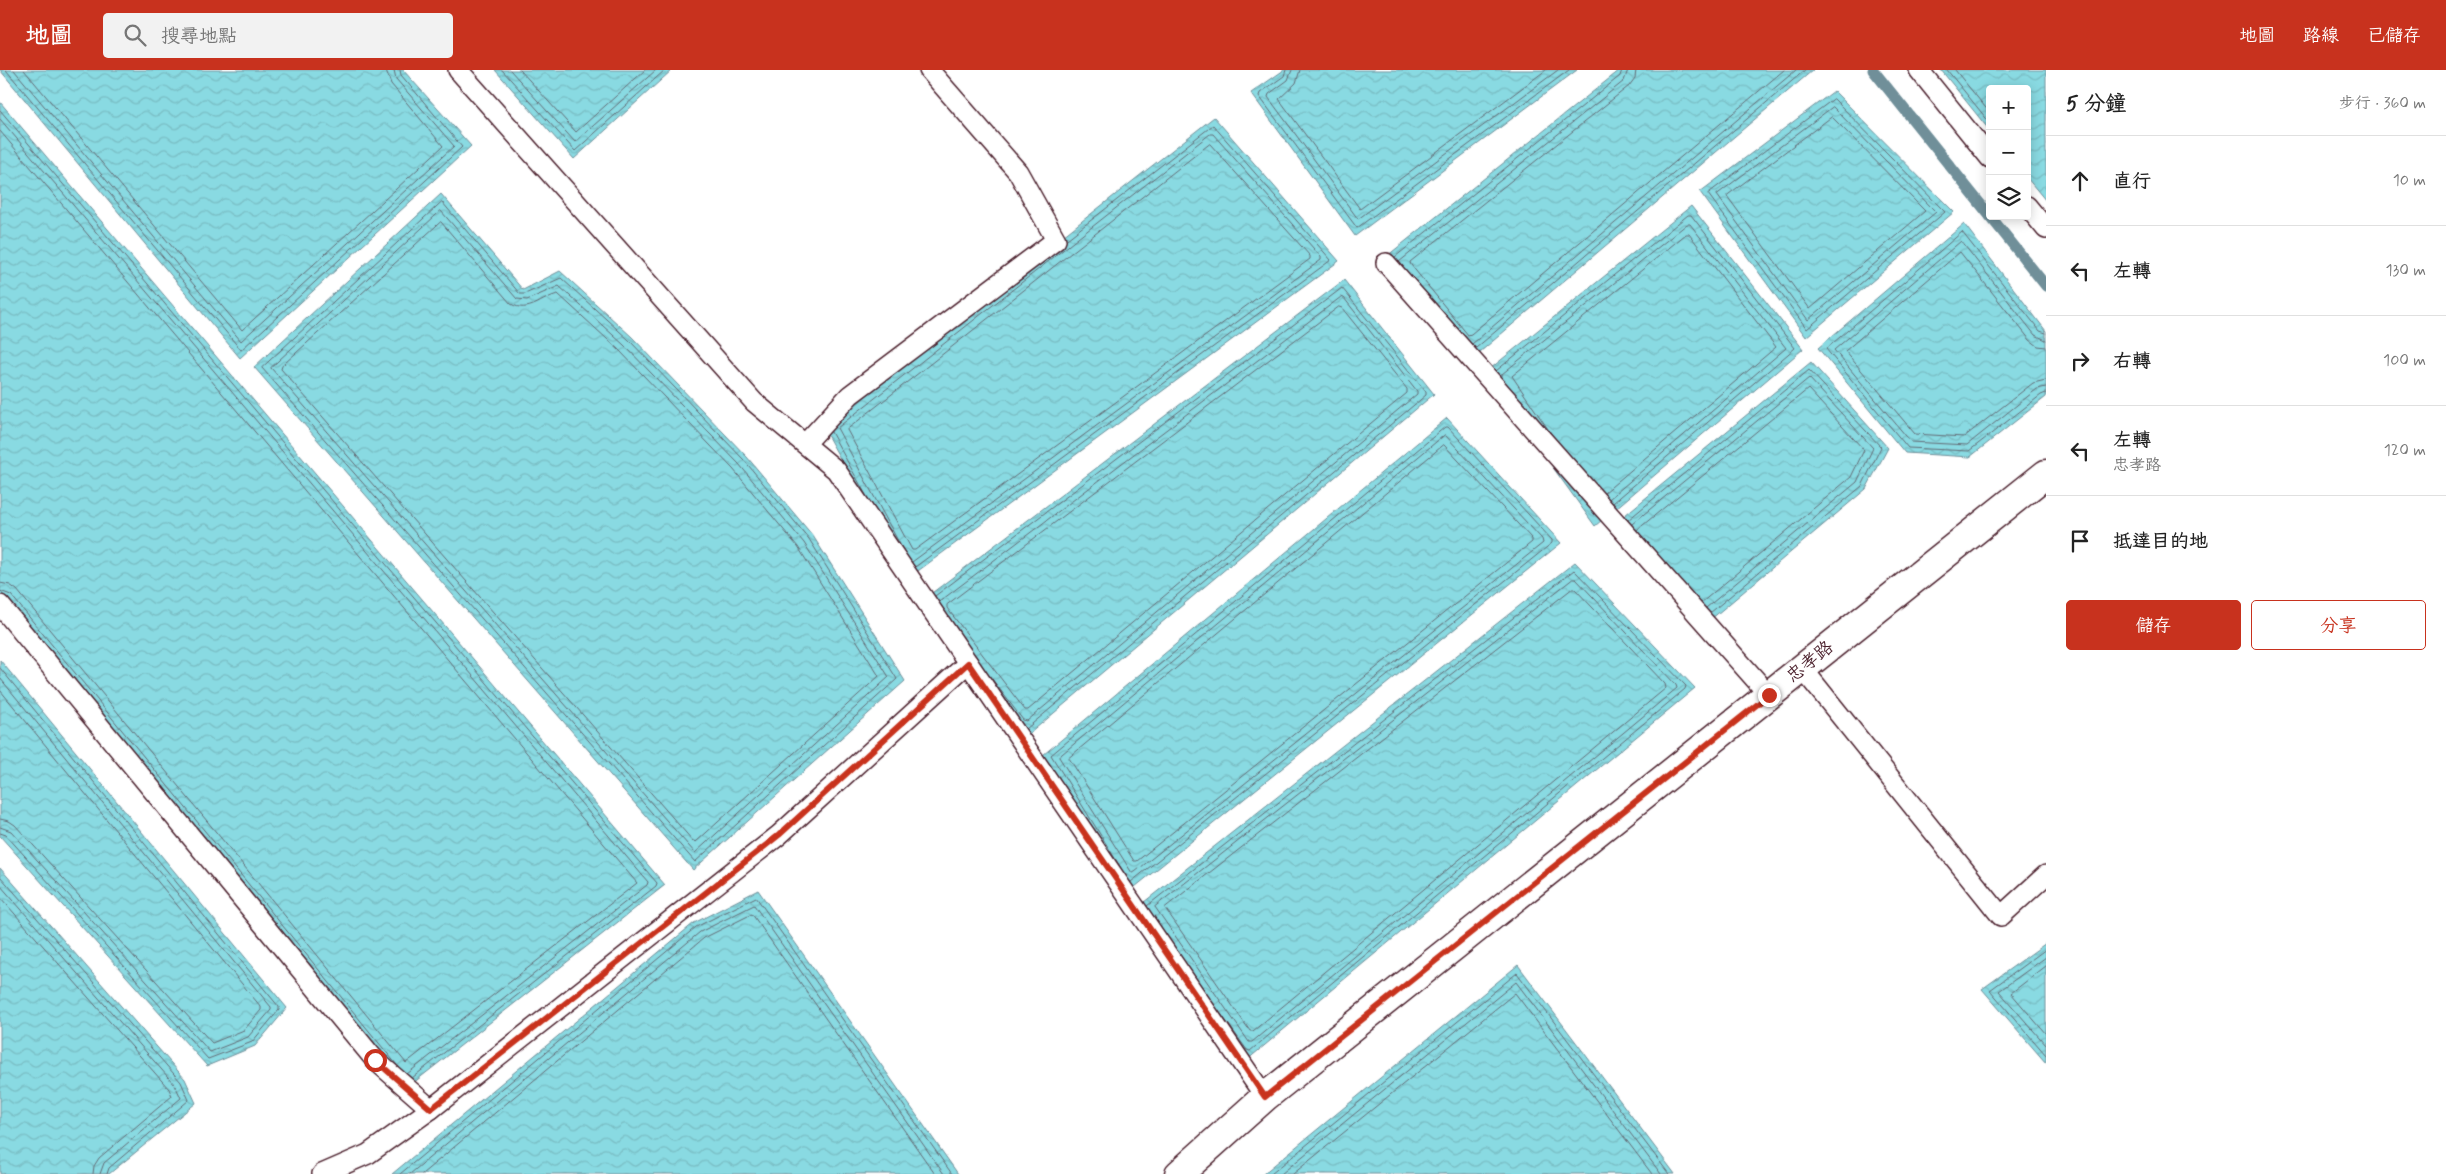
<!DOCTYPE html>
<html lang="zh-TW">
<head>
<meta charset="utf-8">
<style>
  :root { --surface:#fff; --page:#f2f2f2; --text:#222; --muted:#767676; --line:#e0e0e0; --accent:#c8321e }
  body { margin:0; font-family:Mynerve,"LXGW WenKai TC",sans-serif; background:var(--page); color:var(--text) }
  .controls { position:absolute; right:15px; top:15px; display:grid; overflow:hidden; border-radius:5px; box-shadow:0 2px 12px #0003 }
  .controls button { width:45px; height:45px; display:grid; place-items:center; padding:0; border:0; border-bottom:1px solid var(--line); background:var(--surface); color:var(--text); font:25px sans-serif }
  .stop { position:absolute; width:15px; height:15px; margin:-11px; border:4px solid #c8321e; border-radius:50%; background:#fff }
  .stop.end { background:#c8321e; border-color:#fff; box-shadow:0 1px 5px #0008 }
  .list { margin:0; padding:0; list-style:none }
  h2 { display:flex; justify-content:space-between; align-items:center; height:65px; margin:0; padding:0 20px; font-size:21px }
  h2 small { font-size:16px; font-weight:400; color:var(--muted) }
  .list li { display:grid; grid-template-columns:32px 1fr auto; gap:15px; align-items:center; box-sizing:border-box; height:90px; padding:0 20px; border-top:1px solid var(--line) }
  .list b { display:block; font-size:19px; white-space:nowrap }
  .list p { margin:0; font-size:16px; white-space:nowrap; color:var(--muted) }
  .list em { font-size:16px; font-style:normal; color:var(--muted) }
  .actions { display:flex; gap:10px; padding:15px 20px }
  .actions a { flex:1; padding:11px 0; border:1px solid var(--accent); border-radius:5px; text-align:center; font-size:18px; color:var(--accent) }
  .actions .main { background:var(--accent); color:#fff }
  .icon { flex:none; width:28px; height:28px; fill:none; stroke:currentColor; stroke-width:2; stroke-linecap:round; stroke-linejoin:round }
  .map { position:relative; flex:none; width:2046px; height:1104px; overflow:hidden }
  header { display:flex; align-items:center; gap:30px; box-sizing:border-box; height:70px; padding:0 25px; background:var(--accent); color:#fff }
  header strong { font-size:24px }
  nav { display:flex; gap:28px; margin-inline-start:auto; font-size:18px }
  .search { width:350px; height:45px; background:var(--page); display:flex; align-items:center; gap:12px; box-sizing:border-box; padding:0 18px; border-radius:5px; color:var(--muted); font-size:19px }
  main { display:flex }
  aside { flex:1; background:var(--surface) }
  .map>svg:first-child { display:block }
  .water { fill:url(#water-waves); stroke:#708f99 }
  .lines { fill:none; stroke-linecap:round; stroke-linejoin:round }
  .shore { stroke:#636a74; stroke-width:1 }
  .stream { stroke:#708f99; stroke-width:11 }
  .lane-casing { stroke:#4a1f2b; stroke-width:22 }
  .secondary-casing { stroke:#4a1f2b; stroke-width:31 }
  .lane { stroke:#fff; stroke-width:19 }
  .secondary { stroke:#fff; stroke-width:28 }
  .route { stroke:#c8321e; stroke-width:6 }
  .labels { text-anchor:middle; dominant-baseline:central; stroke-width:4; stroke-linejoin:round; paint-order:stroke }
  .street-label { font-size:18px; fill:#4a1f2b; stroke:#fff }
</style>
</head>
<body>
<header>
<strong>地圖</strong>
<div class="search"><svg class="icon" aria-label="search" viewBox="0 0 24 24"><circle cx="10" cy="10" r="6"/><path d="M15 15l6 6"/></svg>搜尋地點</div>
<nav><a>地圖</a><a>路線</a><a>已儲存</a></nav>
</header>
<main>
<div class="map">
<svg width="2046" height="1104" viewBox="0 0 2046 1104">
  <defs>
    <pattern id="water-waves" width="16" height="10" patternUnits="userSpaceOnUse" patternTransform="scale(1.25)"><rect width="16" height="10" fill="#89dae2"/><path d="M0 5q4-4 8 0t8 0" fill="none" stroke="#78bbc2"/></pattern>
  </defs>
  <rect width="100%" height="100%" fill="#fff"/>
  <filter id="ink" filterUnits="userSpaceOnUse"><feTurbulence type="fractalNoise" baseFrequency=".02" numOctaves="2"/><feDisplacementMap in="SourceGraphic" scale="10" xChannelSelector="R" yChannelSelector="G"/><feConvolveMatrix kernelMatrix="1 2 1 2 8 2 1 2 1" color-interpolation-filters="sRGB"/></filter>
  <g filter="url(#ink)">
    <g class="water">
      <path d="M0 0H403L471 76 240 288Z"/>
      <path d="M495 0H672L574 89Z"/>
      <path d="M1284 0H1577L1355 166 1251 23Z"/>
      <path d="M1620 0H1813L1467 293 1382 190Z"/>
      <path d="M1941 0H2046V131L2027 108V19H1990V61Z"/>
      <path d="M1834 21 1954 142 1806 267 1700 122Z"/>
      <path d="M0 32 665 815 403 1021 0 530Z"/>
      <path d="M1214 47 1339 191 907 509 822 356Z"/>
      <path d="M441 124 523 220 560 201 632 267 747 387 813 466 905 611 693 800 254 297Z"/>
      <path d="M1691 136 1803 279 1595 456 1485 303Z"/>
      <path d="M1964 154 2046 261V327L1970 387 1905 383 1818 278Z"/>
      <path d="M1344 210 1434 324 1023 669 920 532Z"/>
      <path d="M1811 292 1888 378 1866 419 1698 560 1608 459Z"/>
      <path d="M1447 348 1561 473 1130 821 1043 685Z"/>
      <path d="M1575 492 1695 618 1247 990 1139 836Z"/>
      <path d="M0 590 287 938 255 976 207 996 0 766Z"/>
      <path d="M0 798 185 1009 196 1033 109 1104H0Z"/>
      <path d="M758 820 958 1104H392L694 853Z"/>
      <path d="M2046 873V993L1982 919Z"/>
      <path d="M1518 895 1675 1104H1263Z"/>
    </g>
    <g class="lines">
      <g class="shore">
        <path d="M6 0 241 280 462 77 401 5 400 0"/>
        <path d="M14 0 241 271 454 76 396 9 394 0"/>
        <path d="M24 0 242 260 443 76 391 14 386 0"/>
        <path d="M502 0 575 81 665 0"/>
        <path d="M510 0 575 72 656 0"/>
        <path d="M520 0 576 62 645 0"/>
        <path d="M1286 0 1284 6 1260 23 1259 26 1357 158 1569 0"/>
        <path d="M1292 0 1288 10 1269 24 1268 27 1358 149 1558 0"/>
        <path d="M1300 0 1296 13 1279 29 1360 139 1546 0"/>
        <path d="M1636 0 1635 8 1629 16 1410 192 1411 195 1468 265 1471 264 1784 0"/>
        <path d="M1947 0 1990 53"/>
        <path d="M1955 0 1990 43"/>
        <path d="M1834 29 1945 142 1807 259 1708 124Z"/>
        <path d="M1833 37 1936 142 1808 250 1717 125Z"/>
        <path d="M0 40 657 813 656 816 412 1008"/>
        <path d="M1832 47 1925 141 1810 239 1727 126Z"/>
        <path d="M0 49 648 812 647 815 407 1004"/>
        <path d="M0 61 637 813 406 993 17 520 10 515 0 513"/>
        <path d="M1210 74 1310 186V189L915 480H912L847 360Z"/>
        <path d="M442 132 520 224H525L561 208 629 270 744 390 809 469 897 609 695 792 262 298Z"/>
        <path d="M441 141 517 229 527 230 559 216 624 275 739 394 804 473 889 607 695 783 271 298Z"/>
        <path d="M441 152 511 234C529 244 541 228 558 224L619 280 733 399 798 477 879 606 696 772 693 771 281 299 282 296Z"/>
        <path d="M1395 187 1620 6 1622 0"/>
        <path d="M1399 192 1624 11 1628 0"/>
        <path d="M1339 237 1342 238 1407 319V323L1028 640H1025L947 538V535Z"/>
        <path d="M2046 263 2040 261 1962 162 1826 279 1908 378 1969 381 2041 325 2046 323"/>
        <path d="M2046 270 2035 265 1961 171 1834 280 1911 372 1967 375 2037 319 2046 317"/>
        <path d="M1472 274 1796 0"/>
        <path d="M2046 277 2038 276 2030 270 1960 182 1845 281 1915 364 1964 367 2033 313 2046 310"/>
        <path d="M1476 278 1805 0"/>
        <path d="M1496 301 1688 145H1691L1795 278 1613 433"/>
        <path d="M1502 308V304L1687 154H1690L1786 278 1609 429"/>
        <path d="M831 362 866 425"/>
        <path d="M1445 365 1542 469 1543 473 1135 802 1132 803 1059 687Z"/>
        <path d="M1552 365 1512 306 1686 164H1689L1776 277 1604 423"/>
        <path d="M1444 375 1532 469V472L1137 791H1134L1069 688Z"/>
        <path d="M1628 450 1809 300 1881 377 1862 416 1710 543"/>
        <path d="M1632 454 1809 308 1873 378 1857 412 1706 538"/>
        <path d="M1637 460 1808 319 1864 380 1851 407 1701 533"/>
        <path d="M903 480 837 358 1210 64H1213L1321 187V190L912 492"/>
        <path d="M915 497 1331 190 1213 55 1067 169"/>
        <path d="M1573 509H1576L1676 615 1677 618 1252 972H1249L1155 837Z"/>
        <path d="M1572 519H1575L1665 614 1666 618 1253 961H1250L1165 838Z"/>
        <path d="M0 521 11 525 397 995"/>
        <path d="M935 526 1342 218 1426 322V325L1026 659"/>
        <path d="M939 532 1341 227 1344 228 1417 321V324L1027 651 1023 650 992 609"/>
        <path d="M0 598 279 937V940L252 972 208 989 6 765 0 763"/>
        <path d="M0 608 271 937V940L248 967 210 982 11 761 0 757"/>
        <path d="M0 620 261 937V940L244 960 212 973 15 755 9 751 0 749"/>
        <path d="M1121 798 1051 685 1445 357H1448L1552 470V473L1131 812"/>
        <path d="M0 806 181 1012 189 1030 109 1098 107 1104"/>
        <path d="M0 815 175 1015 181 1028 104 1093 100 1104"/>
        <path d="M0 827 169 1019 172 1026 99 1088 94 1096 93 1104"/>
        <path d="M1147 836 1574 500 1686 616 1685 619 1250 981 1247 980 1221 944"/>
        <path d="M2046 879 1990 920 2046 985"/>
        <path d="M2046 887 1999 921 2046 975"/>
        <path d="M2046 896 2011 923 2046 964"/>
        <path d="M400 1104 696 857 756 827 952 1104"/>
        <path d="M410 1104 700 862 754 835 944 1104"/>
        <path d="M422 1104 704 868 752 844 935 1104"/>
        <path d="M1271 1104 1517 903 1669 1104"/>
        <path d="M1281 1104 1516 912 1661 1104"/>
        <path d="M1293 1104 1515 923 1652 1104"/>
      </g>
      <g class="stream">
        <path d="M1873 0 1990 146"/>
        <path d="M1990 146 2046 216"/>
      </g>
      <defs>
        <g id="lane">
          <path d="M458 0 754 332 836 400 1265 1027"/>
          <path d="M1919 0 1990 88"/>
          <path d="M2027 136 2046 159"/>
          <path d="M1386 193 1769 625"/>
          <path d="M805 374 850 325 1056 170 1018 102 929 0"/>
          <path d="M0 535 375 990 431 1039"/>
          <path d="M1802 598 2001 846 2046 805"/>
          <path d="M322 1104 368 1084 431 1039 779 765 968 593"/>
        </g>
        <path id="secondary" d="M1179 1104 1265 1027 2046 404"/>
      </defs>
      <use href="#lane" class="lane-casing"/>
      <use href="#secondary" class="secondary-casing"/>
      <use href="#lane" class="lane"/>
      <use href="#secondary" class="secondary"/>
    </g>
  </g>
  <g class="lines" filter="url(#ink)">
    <path class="route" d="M375 990 431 1039 779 765 968 593 1265 1027 1769 625"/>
  </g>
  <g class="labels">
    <g class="street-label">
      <text transform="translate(1810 592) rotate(-39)">忠孝路</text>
    </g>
  </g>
</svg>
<div class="controls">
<button>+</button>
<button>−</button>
<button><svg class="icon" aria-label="layers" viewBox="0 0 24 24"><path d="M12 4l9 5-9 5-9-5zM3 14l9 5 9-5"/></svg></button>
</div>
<div class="stop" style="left:375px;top:990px"></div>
<div class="stop end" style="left:1769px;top:625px"></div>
</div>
<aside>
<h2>5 分鐘<small>步行 · 360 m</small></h2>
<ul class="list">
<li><svg class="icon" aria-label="ahead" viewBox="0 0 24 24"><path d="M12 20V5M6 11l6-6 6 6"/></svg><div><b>直行</b></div><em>10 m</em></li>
<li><svg class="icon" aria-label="left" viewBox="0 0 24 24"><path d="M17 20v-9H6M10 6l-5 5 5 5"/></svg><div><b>左轉</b></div><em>130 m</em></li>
<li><svg class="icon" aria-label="right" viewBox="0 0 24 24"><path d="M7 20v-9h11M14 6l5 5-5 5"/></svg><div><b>右轉</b></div><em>100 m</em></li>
<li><svg class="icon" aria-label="left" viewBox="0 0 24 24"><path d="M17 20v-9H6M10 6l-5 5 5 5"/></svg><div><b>左轉</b><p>忠孝路</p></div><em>120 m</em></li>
<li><svg class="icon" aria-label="arrive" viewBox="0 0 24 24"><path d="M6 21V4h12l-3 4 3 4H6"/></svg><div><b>抵達目的地</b></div></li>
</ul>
<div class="actions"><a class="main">儲存</a><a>分享</a></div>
</aside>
</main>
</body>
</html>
